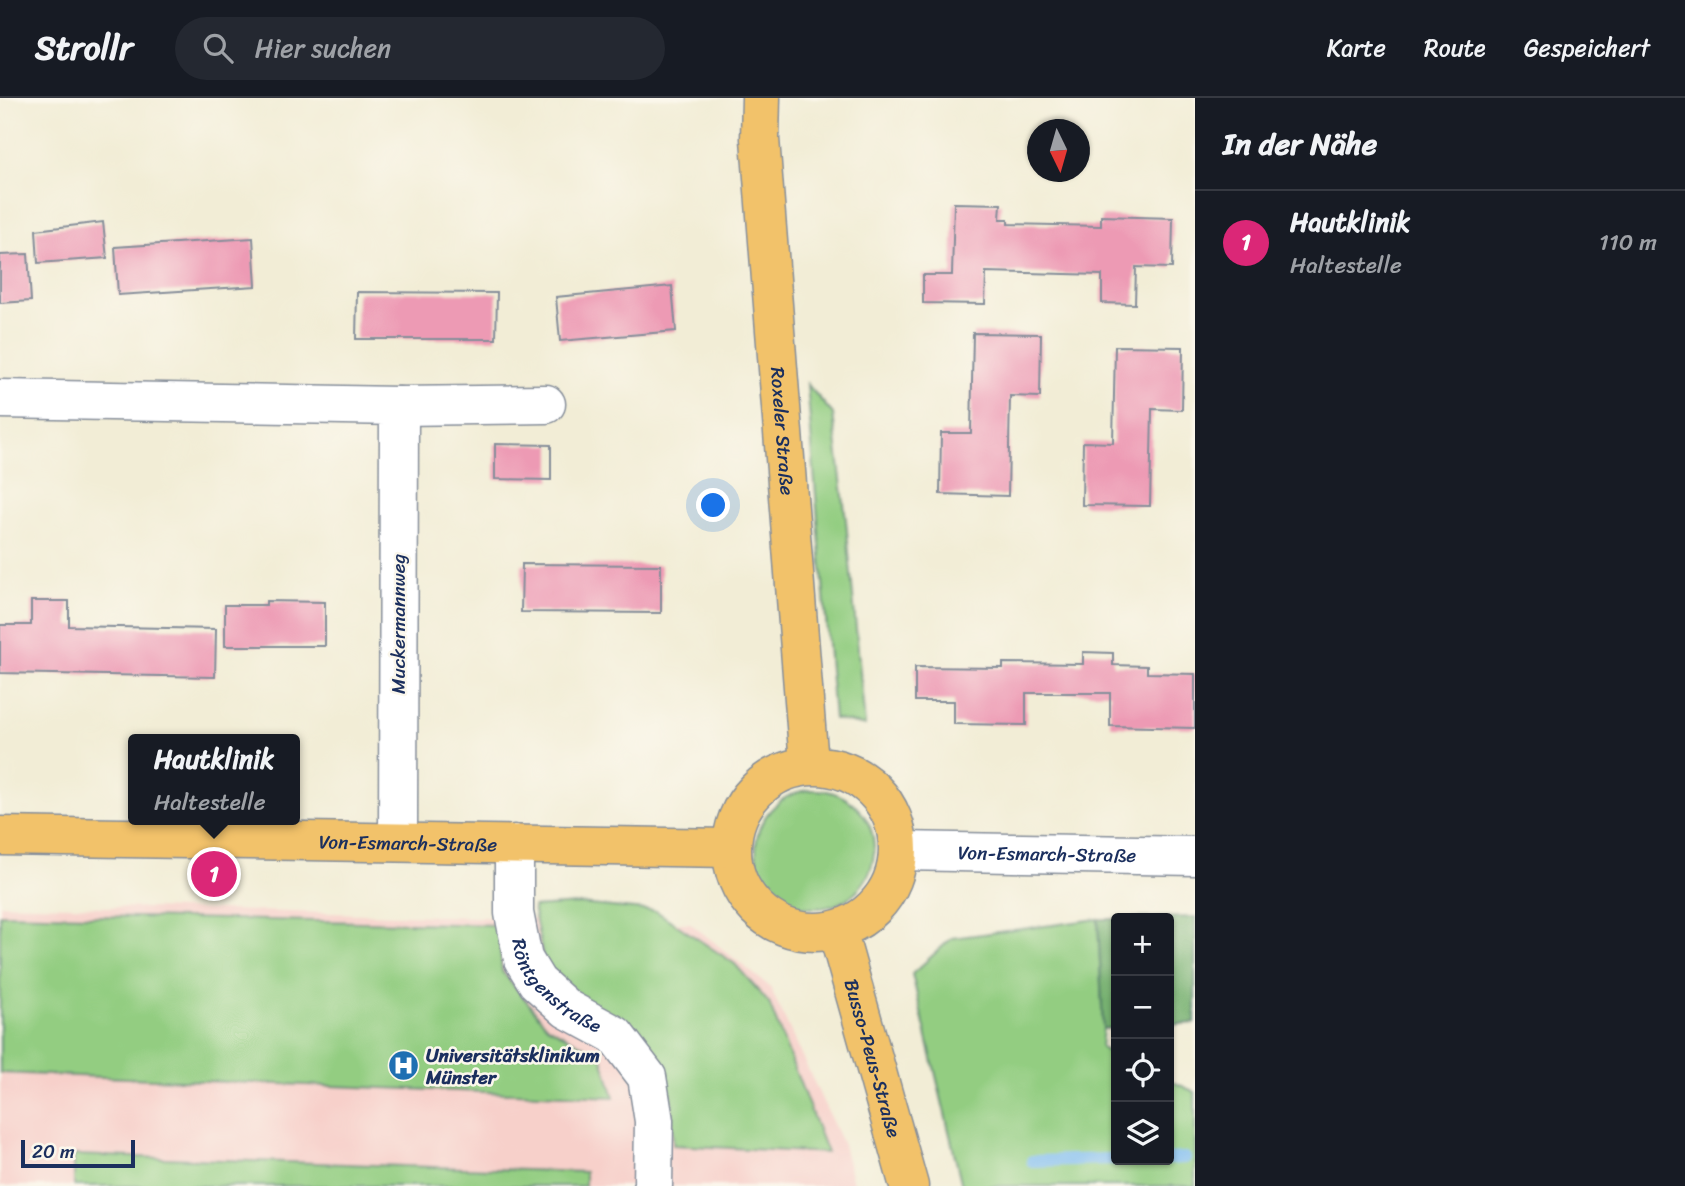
<!DOCTYPE html>
<html lang="de">
<head>
<meta charset="utf-8">
<style>
  :root { --surface:#171b24; --page:#242831; --text:#f1f3f6; --muted:#9ea1a6; --line:#363941; --accent:#db2777 }
  body { margin:0; font-family:Sriracha,sans-serif; background:var(--page); color:var(--text) }
  .controls { position:absolute; right:21px; bottom:21px; display:grid; overflow:hidden; border-radius:7px; box-shadow:0 2px 5px #0004 }
  .controls button { width:63px; height:63px; display:grid; place-items:center; padding:0; border:0; border-bottom:2px solid var(--line); background:var(--surface); color:var(--text); font:35px sans-serif }
  .compass { position:absolute; left:1027px; top:21px; width:63px; height:63px; border-radius:50%; background:var(--surface); box-shadow:0 2px 5px #0004; rotate:175deg }
  .scale { position:absolute; left:21px; bottom:18px; width:114px; box-sizing:border-box; padding-left:7px; border:4px solid #1b2f5e; border-top:0; font-size:19px; line-height:24px; white-space:nowrap; color:#1b2f5e; -webkit-text-stroke:5px #fbf7ec; paint-order:stroke }
  .you { position:absolute; left:714px; top:408px; width:24px; height:24px; margin:-18px; border:5px solid #fff; border-radius:50%; background:#1a73e8; box-shadow:0 0 0 10px #1a73e833 }
  .badge { display:grid; place-items:center; width:46px; height:46px; border-radius:50%; background:var(--accent); color:#fff; font-size:23px; font-weight:700 }
  .pin { position:absolute; translate:-50% -50%; border:4px solid #fff; box-shadow:0 2px 7px #0006 }
  .popup { position:absolute; left:128px; top:636px; width:172px; height:91px; box-sizing:border-box; display:grid; place-content:center; border-radius:7px; background:var(--surface); filter:drop-shadow(0 2px 5px #0005); font-size:23px; white-space:nowrap; color:var(--muted) }
  .popup b { font-size:26px; color:var(--text) }
  .popup::after { content:''; position:absolute; left:50%; top:100%; margin-left:-14px; border:14px solid transparent; border-top-color:var(--surface) }
  .list { margin:0; padding:0; list-style:none }
  h2 { display:flex; justify-content:space-between; align-items:center; height:91px; margin:0; padding:0 28px; font-size:30px }
  h2 small { font-size:23px; font-weight:400; color:var(--muted) }
  .list li { display:grid; grid-template-columns:46px 1fr auto; gap:21px; align-items:center; box-sizing:border-box; height:105px; padding:0 28px; border-top:2px solid var(--line) }
  .list b { display:block; font-size:26px; white-space:nowrap }
  .list p { margin:0; font-size:23px; white-space:nowrap; color:var(--muted) }
  .list em { font-size:23px; font-style:normal; color:var(--muted) }
  .icon { flex:none; width:38px; height:38px; fill:none; stroke:currentColor; stroke-width:2; stroke-linecap:round; stroke-linejoin:round }
  .map { position:relative; flex:none; width:1195px; height:1088px; overflow:hidden }
  header { display:flex; align-items:center; gap:42px; box-sizing:border-box; height:98px; padding:0 35px; background:var(--surface); border-bottom:2px solid var(--line) }
  header strong { font-size:33px }
  nav { display:flex; gap:38px; margin-inline-start:auto; font-size:24px }
  .search { width:490px; height:63px; background:var(--page); display:flex; align-items:center; gap:18px; box-sizing:border-box; padding:0 24px; border-radius:38px; color:var(--muted); font-size:26px }
  main { display:flex }
  aside { flex:1; background:var(--surface) }
  .map>svg:first-child { display:block }
  .built { fill:#f7d0ca }
  .green { fill:#93cd81; stroke:#577e70; stroke-width:2 }
  .forest { fill:#76b06f; stroke:#487066; stroke-width:2 }
  .lines { fill:none; stroke-linecap:round; stroke-linejoin:round }
  .stream { stroke:#7bbbf0; stroke-width:12 }
  .building { fill:#ed9ab4 }
  .minor-casing { stroke:#868e9a; stroke-width:41 }
  .major-casing { stroke:#868e9a; stroke-width:41 }
  .minor { stroke:#fff; stroke-width:38 }
  .major { stroke:#f2c26a; stroke-width:38 }
  .labels { text-anchor:middle; dominant-baseline:central; stroke-width:5; stroke-linejoin:round; paint-order:stroke }
  .street-label { font-size:19px; fill:#1b2f5e; stroke:#fbf7ec }
  .poi-label { font-size:19px; font-weight:bold; fill:#1b2f5e; stroke:#fbf7ec; text-anchor:start }
</style>
</head>
<body>
<header>
<strong>Strollr</strong>
<div class="search"><svg class="icon" aria-label="search" viewBox="0 0 24 24"><circle cx="10" cy="10" r="6"/><path d="M15 15l6 6"/></svg>Hier suchen</div>
<nav><a>Karte</a><a>Route</a><a>Gespeichert</a></nav>
</header>
<main>
<div class="map">
<svg width="1195" height="1088" viewBox="0 0 1195 1088">
  <rect width="100%" height="100%" fill="#fbf7ec"/>
  <filter id="ink" filterUnits="userSpaceOnUse"><feTurbulence type="fractalNoise" baseFrequency=".0143" numOctaves="2"/><feDisplacementMap in="SourceGraphic" scale="14" xChannelSelector="R" yChannelSelector="G"/><feConvolveMatrix kernelMatrix="1 2 1 2 8 2 1 2 1" color-interpolation-filters="sRGB"/></filter>
  <filter id="wash" filterUnits="userSpaceOnUse"><feTurbulence type="fractalNoise" baseFrequency=".00686" numOctaves="4" result="noise"/><feDisplacementMap in="SourceGraphic" scale="28" xChannelSelector="R" yChannelSelector="G"/><feGaussianBlur stdDeviation="1.57" result="paint"/><feColorMatrix in="noise" values="0 0 0 0 0 0 0 0 0 0 0 0 0 0 0 0 0 1.4 0 .05"/><feComposite in="paint" operator="in"/></filter>
  <g filter="url(#wash)">
    <rect width="100%" height="100%" fill="#f2edd6"/>
    <path class="built" d="M0 806 690 825 770 889 843 1047 854 1088H0Z"/>
    <g class="green">
      <path d="M807 286 833 316 846 422 865 628 834 621Z"/>
      <circle cx="815" cy="751" r="59"/>
      <path d="M579 806 656 813 735 866 769 905 827 1055 673 1047 672 998 650 946 604 912 572 895 544 865 533 809Z"/>
      <path d="M0 816 498 827 502 873 547 928 601 957 614 999 0 975Z"/>
      <path d="M1098 821 1103 931 1101 950 1116 958V1062H1169V982L1195 994V1088H962L912 876 952 840Z"/>
      <path d="M74 1057 585 1074V1088H74Z"/>
    </g>
    <g class="forest">
      <path d="M1195 819V925L1169 927V820H1131Z"/>
      <path d="M1098 821H1116V930L1103 931Z"/>
    </g>
    <g class="lines">
      <g class="stream">
        <path d="M1169 1061 1185 1060"/>
        <path d="M1032 1063 1116 1061"/>
      </g>
    </g>
    <g id="blocks">
      <g class="building">
        <path d="M954 105 1001 106 1000 121H1008V126L1101 128V118L1173 120 1172 170 1136 169 1135 206 1102 205V177L986 174 985 206 923 205V177H952Z"/>
        <path d="M103 124 107 160 38 165 36 132Z"/>
        <path d="M253 140 256 188 118 197 115 149Z"/>
        <path d="M28 156 31 203 0 205V157Z"/>
        <path d="M672 188 676 233 560 243 556 199Z"/>
        <path d="M357 194 497 195 496 241H356Z"/>
        <path d="M973 235 1041 236 1040 299 1010 298 1008 398 940 396 941 335H971Z"/>
        <path d="M1115 248 1183 249 1182 312 1152 311 1150 408 1082 407 1083 344 1113 345Z"/>
        <path d="M495 346 551 347V382L495 381Z"/>
        <path d="M522 466 661 467V515L521 514Z"/>
        <path d="M31 503H69V528L216 531 215 579 0 575V527H31Z"/>
        <path d="M266 503 325 504V548H225V507H266Z"/>
        <path d="M1083 554 1113 555V567L1147 568V575L1195 576V630L1110 628V595H1026V627L954 626V603H915V569L1003 570V565L1083 566Z"/>
      </g>
    </g>
  </g>
  <g filter="url(#ink)">
    <use href="#blocks" fill-opacity="0" stroke="#868e9a" stroke-width="2"/>
    <g class="lines">
      <defs>
        <g id="minor">
          <path d="M0 301 399 308 398 744"/>
          <path d="M399 308 546 306"/>
          <path id="s1" d="M514 746V815L523 861 537 884 567 911 615 937 647 979 654 1023 653 1088"/>
          <path id="s2" d="M900 753 1195 758"/>
        </g>
        <g id="major">
          <path id="s3" d="M761 0 760 41 809 666"/>
          <circle cx="815" cy="751" r="83"/>
          <path id="s4" d="M0 738 730 750"/>
          <path id="s5" d="M837 832 909 1088"/>
        </g>
      </defs>
      <use href="#minor" class="minor-casing"/>
      <use href="#major" class="major-casing"/>
      <use href="#minor" class="minor"/>
      <use href="#major" class="major"/>
    </g>
  </g>
  <defs>
    <symbol id="hospital-disc" viewBox="-11 -11 22 22"><circle r="9.5" fill="#1f6fb2" stroke="#fbf7ec"/><path d="M-5-5h3v3.5h4V-5h3V5h-3V1.5h-4V5h-3Z" fill="#fff"/></symbol>
  </defs>
  <g fill-rule="evenodd">
    <use href="#hospital-disc" x="386" y="950" width="35" height="35"/>
  </g>
  <g class="labels">
    <g class="street-label">
      <text stroke="none"><textPath href="#s3" startOffset="334">Roxeler Straße</textPath></text>
      <text transform="translate(398 526) rotate(-90)">Muckermannweg</text>
      <text stroke="none"><textPath href="#s4" startOffset="408">Von-Esmarch-Straße</textPath></text>
      <text stroke="none"><textPath href="#s2" startOffset="147">Von-Esmarch-Straße</textPath></text>
      <text stroke="none"><textPath href="#s1" startOffset="158">Röntgenstraße</textPath></text>
      <text stroke="none"><textPath href="#s5" startOffset="133">Busso-Peus-Straße</textPath></text>
    </g>
    <g class="poi-label">
      <text x="426" y="957">Universitätsklinikum<tspan x="426" dy="22">Münster</tspan></text>
    </g>
  </g>
</svg>
<div class="controls">
<button>+</button>
<button>−</button>
<button><svg class="icon" aria-label="locate" viewBox="0 0 24 24"><circle cx="12" cy="12" r="6"/><path d="M12 2v4M12 18v4M2 12h4M18 12h4"/></svg></button>
<button><svg class="icon" aria-label="layers" viewBox="0 0 24 24"><path d="M12 4l9 5-9 5-9-5zM3 14l9 5 9-5"/></svg></button>
</div>
<svg class="compass" viewBox="-18 -18 36 36"><path d="M0-13l5 13h-10z" fill="#e53935"/><path d="M0 13l5-13h-10z" fill="#9ea1a6"/></svg>
<div class="scale">20 m</div>
<div class="you"></div>
<div class="pin badge" style="left:214px;top:776px">1</div>
<div class="popup"><b>Hautklinik</b>Haltestelle</div>
</div>
<aside>
<h2>In der Nähe<small></small></h2>
<ul class="list">
<li><span class="badge">1</span><div><b>Hautklinik</b><p>Haltestelle</p></div><em>110 m</em></li>
</ul>
</aside>
</main>
</body>
</html>
